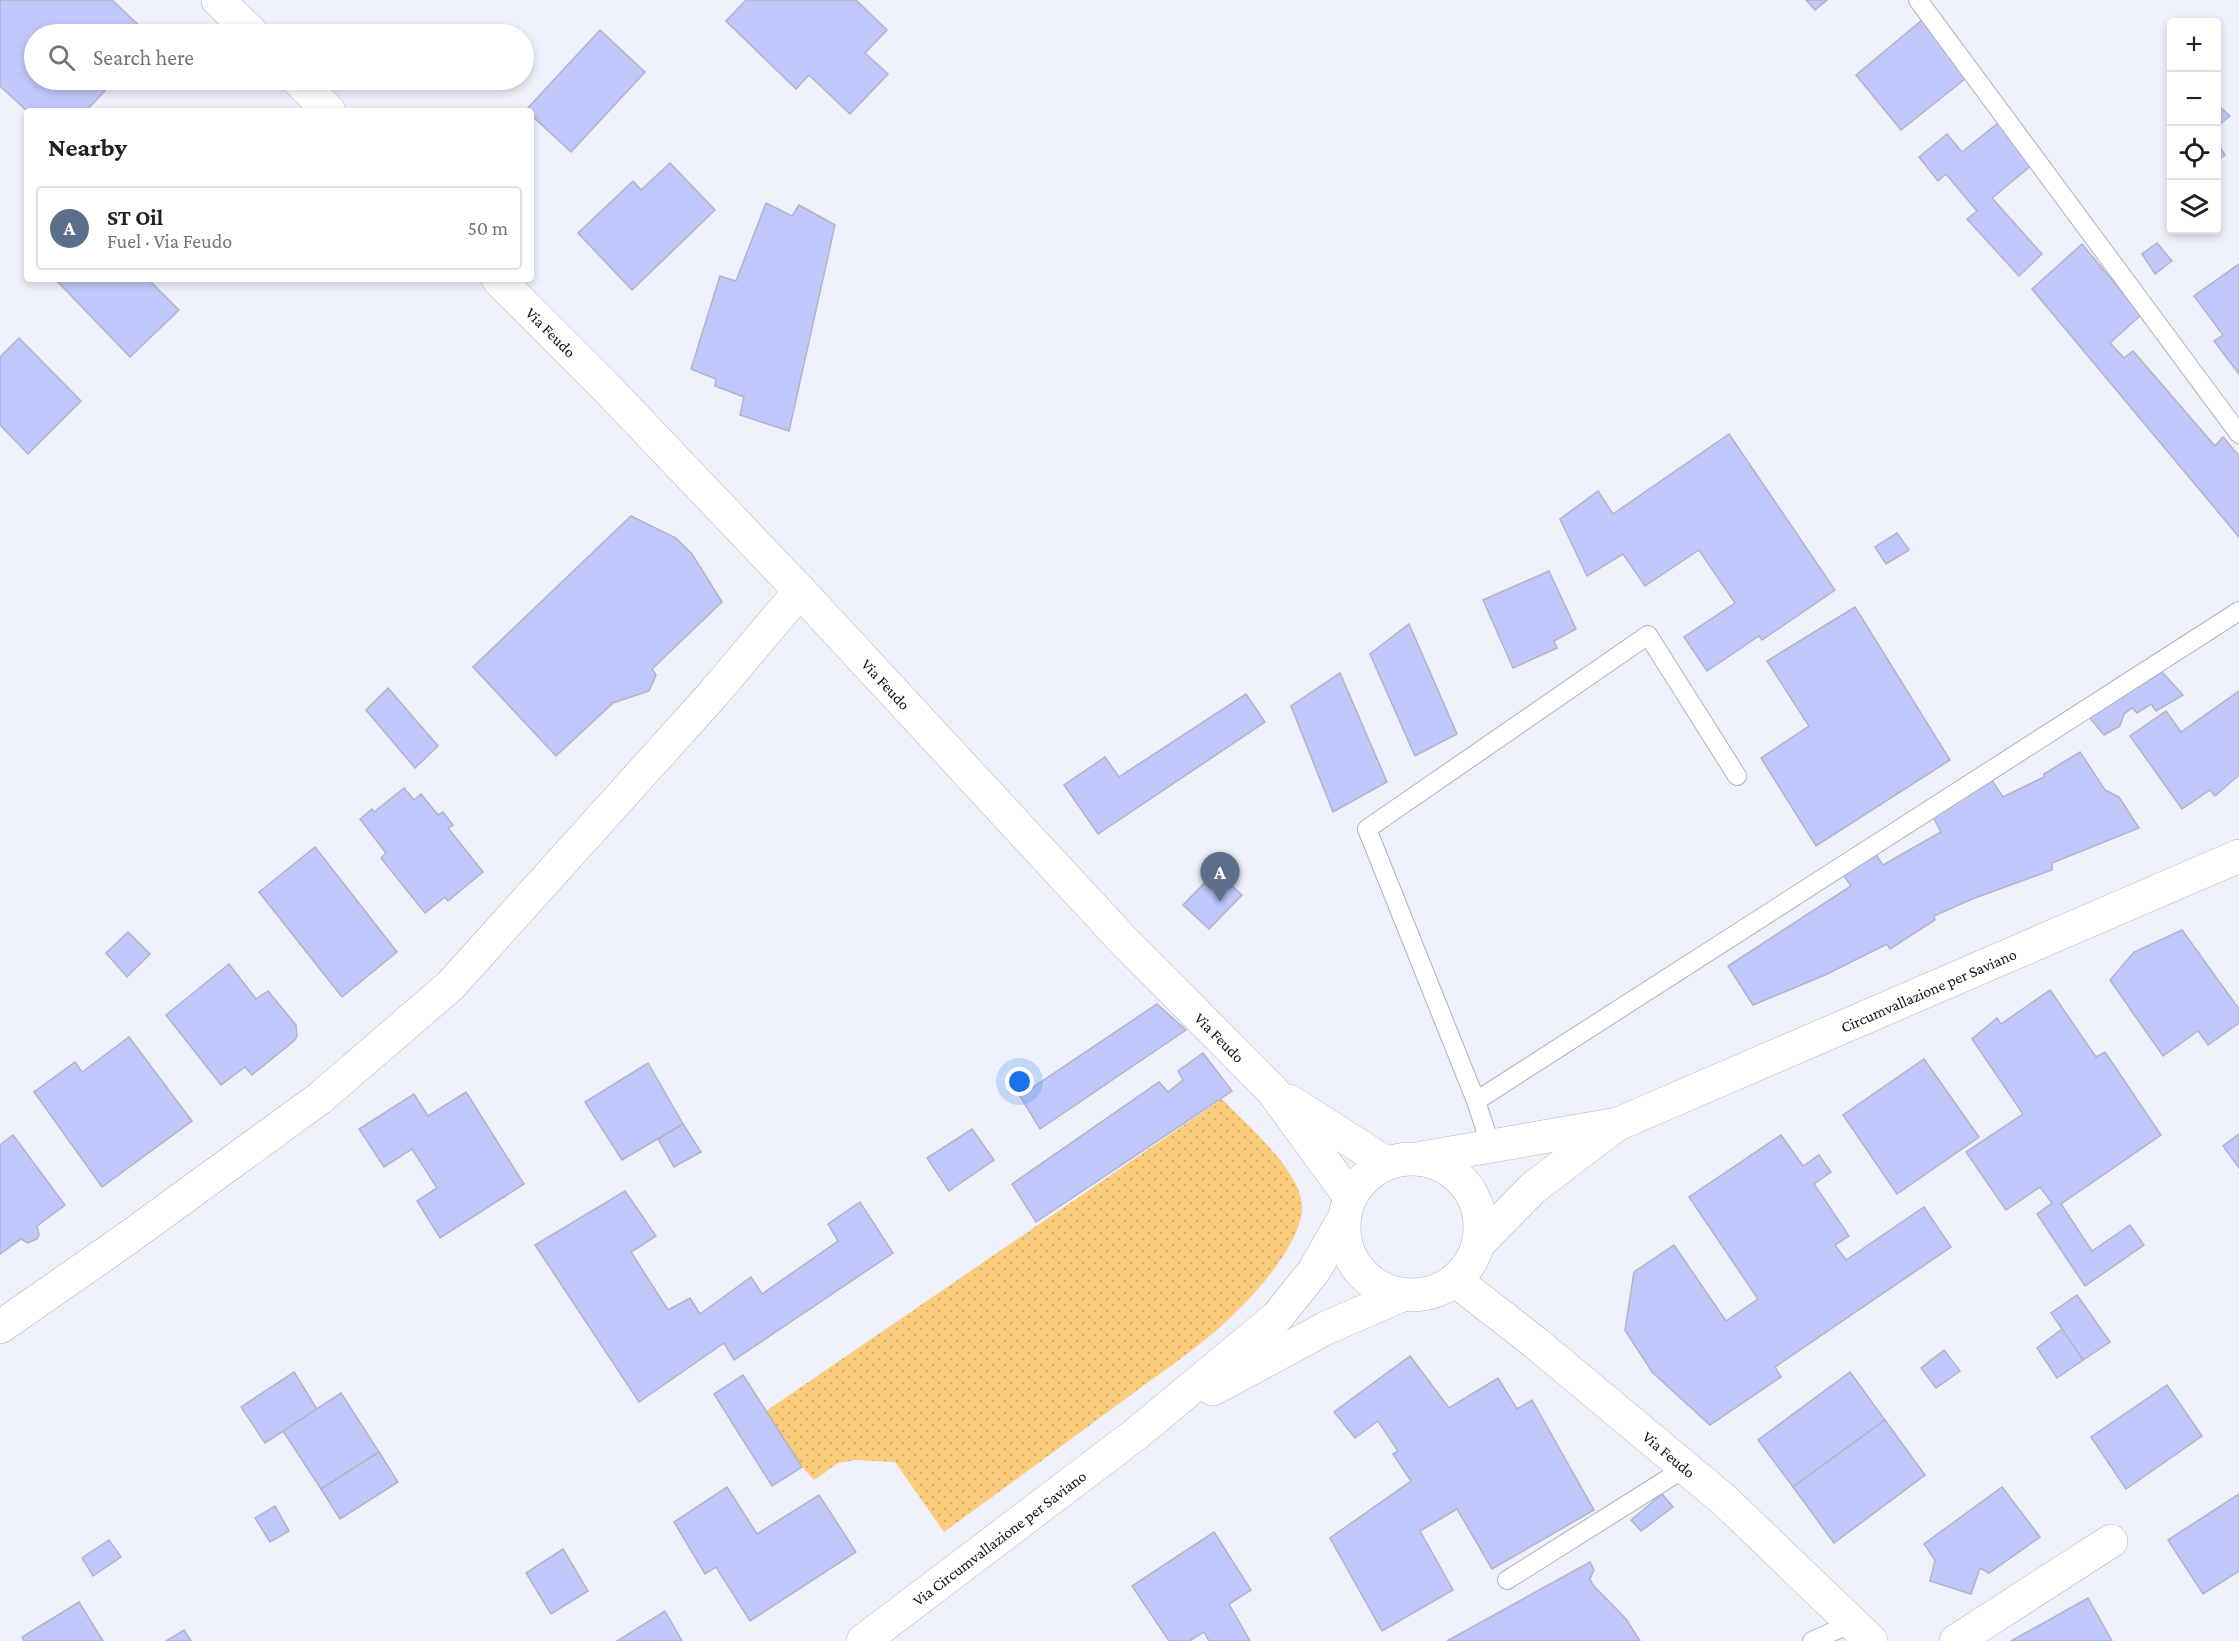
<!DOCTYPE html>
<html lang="en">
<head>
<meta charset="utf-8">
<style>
  :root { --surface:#fff; --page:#f2f2f2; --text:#202124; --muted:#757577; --line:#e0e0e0; --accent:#2563eb }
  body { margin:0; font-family:"Crimson Pro",serif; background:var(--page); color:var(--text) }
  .controls { position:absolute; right:18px; top:18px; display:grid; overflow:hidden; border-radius:6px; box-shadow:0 3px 9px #0003 }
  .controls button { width:54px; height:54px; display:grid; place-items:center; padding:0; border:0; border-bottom:2px solid var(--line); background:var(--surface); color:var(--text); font:30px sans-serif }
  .you { position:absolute; left:1020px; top:1082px; width:21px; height:21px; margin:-15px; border:4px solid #fff; border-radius:50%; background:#1a73e8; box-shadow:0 0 0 9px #1a73e833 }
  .badge { display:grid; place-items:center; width:39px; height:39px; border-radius:50%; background:var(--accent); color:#fff; font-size:20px; font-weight:700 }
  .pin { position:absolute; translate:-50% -50px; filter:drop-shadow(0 2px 3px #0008) }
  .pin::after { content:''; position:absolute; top:32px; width:21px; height:18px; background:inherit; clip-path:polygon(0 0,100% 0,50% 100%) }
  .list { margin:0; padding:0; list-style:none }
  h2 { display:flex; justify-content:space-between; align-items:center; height:78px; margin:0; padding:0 24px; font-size:26px }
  h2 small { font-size:20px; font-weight:400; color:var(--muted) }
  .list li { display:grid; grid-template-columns:39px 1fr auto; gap:18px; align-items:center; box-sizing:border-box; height:84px; margin:0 12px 12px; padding:0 12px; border:2px solid var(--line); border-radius:6px }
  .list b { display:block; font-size:22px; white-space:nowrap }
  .list p { margin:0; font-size:20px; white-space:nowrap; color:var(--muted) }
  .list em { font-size:20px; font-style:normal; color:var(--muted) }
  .icon { flex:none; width:33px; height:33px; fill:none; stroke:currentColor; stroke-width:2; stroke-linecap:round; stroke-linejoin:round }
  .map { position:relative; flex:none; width:2239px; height:1641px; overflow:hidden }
  .search { position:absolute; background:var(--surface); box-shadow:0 3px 9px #0003; left:24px; top:24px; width:510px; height:66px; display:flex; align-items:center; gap:15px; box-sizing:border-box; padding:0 21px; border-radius:33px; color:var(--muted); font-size:22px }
  .panel { position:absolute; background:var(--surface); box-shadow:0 3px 9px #0003; left:24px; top:108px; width:510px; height:174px; border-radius:6px }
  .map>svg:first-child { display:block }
  .green { fill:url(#green-dots) }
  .building { fill:#c1c9fc; stroke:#b1b4c7; stroke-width:1.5 }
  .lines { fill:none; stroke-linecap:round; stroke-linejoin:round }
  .service-casing { stroke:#aeb2c4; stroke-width:20 }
  .minor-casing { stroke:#aeb2c4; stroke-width:34 }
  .tertiary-casing { stroke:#aeb2c4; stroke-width:34 }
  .secondary-casing { stroke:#aeb2c4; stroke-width:34 }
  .service { stroke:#fff; stroke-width:18 }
  .minor { stroke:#fff; stroke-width:33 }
  .tertiary { stroke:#fff; stroke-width:33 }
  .secondary { stroke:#fff; stroke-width:33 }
  .labels { text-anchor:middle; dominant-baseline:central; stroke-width:6; stroke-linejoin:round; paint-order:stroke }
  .street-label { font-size:16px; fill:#121319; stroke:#eef0fc }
</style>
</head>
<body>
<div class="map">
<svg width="2239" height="1641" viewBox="0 0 2239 1641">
  <defs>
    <pattern id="green-dots" width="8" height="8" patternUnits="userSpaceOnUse" patternTransform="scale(1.5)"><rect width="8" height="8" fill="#fccd7d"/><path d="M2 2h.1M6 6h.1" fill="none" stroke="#d7af6b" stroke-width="1.8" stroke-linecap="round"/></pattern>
  </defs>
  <rect width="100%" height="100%" fill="#eef0fc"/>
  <path class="green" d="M1222 1099C1246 1124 1301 1171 1302 1206 1303 1238 1264 1284 1242 1306 1209 1341 1167 1368 1128 1397 1067 1442 1006 1487 944 1532L895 1462 856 1460 838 1463 814 1480 802 1467 766 1411Z"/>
  <g class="building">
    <path d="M0 0H112L148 34H34V80H115L86 111H27L0 86Z"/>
    <path d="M746 0H856L887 30 865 53 888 74 850 114 809 75 796 89 726 21Z"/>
    <path d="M1806 0H1827L1815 10Z"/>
    <path d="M1922 20 1970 75 1901 130 1856 75Z"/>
    <path d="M600 30 645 72 571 152 531 115V111L526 110Z"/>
    <path d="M2220 107 2230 116 2216 127V110Z"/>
    <path d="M1998 123 2033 164 1992 198 2042 254 2019 276 1967 219 1977 211 1946 174 1938 181 1919 157 1947 134 1962 152Z"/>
    <path d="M2216 141 2225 155 2216 161Z"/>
    <path d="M670 163 715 210 632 290 578 233 633 181 641 190Z"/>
    <path d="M766 203 792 216 799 205 835 225 789 431 740 415 744 397 715 386 716 379 691 369 720 276 736 281Z"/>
    <path d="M2157 243 2172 261 2155 274 2142 254Z"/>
    <path d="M2082 244 2141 315 2110 343 2124 358 2133 351 2215 446 2223 437 2239 456V537L2032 289Z"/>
    <path d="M2239 264V374L2214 341 2223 335 2194 296Z"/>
    <path d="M55 279H148L179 310 130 357Z"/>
    <path d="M19 338 81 401 28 454 0 425V357Z"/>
    <path d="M1729 434 1835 590 1762 640 1759 636 1707 671 1684 637 1735 603 1699 550 1645 586 1623 554 1587 576 1560 519 1598 491 1613 514Z"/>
    <path d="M631 516 676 538 692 554 722 602 652 669 656 675 649 691 613 703 556 756 473 667Z"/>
    <path d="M1897 533 1909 550 1886 564 1875 547Z"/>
    <path d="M1549 571 1576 629 1554 641 1557 648 1513 668 1483 600Z"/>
    <path d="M1855 607 1950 760 1816 846 1761 758 1809 726 1767 661Z"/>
    <path d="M1409 624 1457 734 1415 756 1370 654Z"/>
    <path d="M2162 672 2183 695 2156 711 2151 704 2137 713 2132 708 2124 714 2120 726 2104 735 2089 717Z"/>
    <path d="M1340 673 1387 782 1333 812 1291 706Z"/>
    <path d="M388 688 438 746 415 768 366 710Z"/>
    <path d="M2239 691V775L2215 796 2210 790 2182 809 2130 736 2166 711 2181 732Z"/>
    <path d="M1246 694 1265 722 1098 834 1064 785 1105 757 1119 777Z"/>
    <path d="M2080 752 2105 790 2119 797 2139 828 2052 863V870L1972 899 1934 916 1935 920 1890 949 1887 944 1825 975 1753 1005 1728 966 1851 886 1842 873 1875 853 1883 865 1941 832 1933 817 1991 779 2003 797 2044 777V774Z"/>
    <path d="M404 788 414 800 421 794 438 815 443 812 453 825 448 828 483 872 448 901 445 897 425 913 381 858 386 853 360 819 372 809 374 812Z"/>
    <path d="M315 847 397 952 342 997 259 892Z"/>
    <path d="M1216 871 1242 895 1209 929 1183 905Z"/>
    <path d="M2182 930 2239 1009V1023L2208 1045 2198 1031 2163 1056 2110 980 2134 952Z"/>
    <path d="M128 932 150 954 127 977 106 953Z"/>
    <path d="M229 964 256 999 268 991 296 1025 297 1036 295 1040 252 1075 245 1067 221 1085 166 1015Z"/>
    <path d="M2050 990 2096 1057 2105 1052 2161 1135 2061 1204 2092 1251 2130 1225 2144 1245 2085 1286 2037 1214 2052 1203 2040 1187 2006 1210 1966 1152 2023 1114 1972 1039 1997 1018 2001 1024Z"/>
    <path d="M1157 1004 1186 1030 1040 1129 1020 1096Z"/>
    <path d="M129 1037 192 1121 102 1187 34 1092 75 1062 82 1072Z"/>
    <path d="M1203 1053 1232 1091 1036 1222 1012 1184 1159 1082 1168 1092 1183 1080 1178 1071Z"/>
    <path d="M1924 1059 1979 1137 1897 1194 1843 1115Z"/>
    <path d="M648 1063 683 1124 622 1160 585 1102Z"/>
    <path d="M466 1092 524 1184 440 1238 417 1201 437 1188 412 1149 384 1167 359 1129 414 1094 428 1116Z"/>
    <path d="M683 1124 701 1152 674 1167 658 1139Z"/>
    <path d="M972 1129 994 1160 949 1191 927 1158Z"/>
    <path d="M2239 1134V1168L2223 1146Z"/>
    <path d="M13 1135 65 1205 37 1226 39 1235 37 1239 28 1243 21 1239 0 1254V1145Z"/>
    <path d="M1781 1135 1803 1166 1819 1155 1831 1172 1814 1184 1849 1236 1835 1245 1846 1260 1924 1207 1951 1247 1775 1367 1781 1377 1710 1425 1652 1372 1625 1330 1634 1272 1674 1245 1726 1321 1758 1299 1689 1197Z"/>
    <path d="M625 1191 656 1236 631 1252 668 1310 690 1298 700 1314 751 1277 762 1294 838 1241 828 1224 860 1202 893 1253 734 1360 724 1343 639 1402 535 1245Z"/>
    <path d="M2077 1295 2110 1342 2083 1360 2051 1313Z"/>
    <path d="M2062 1329 2083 1360 2057 1378 2037 1348Z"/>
    <path d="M1944 1350 1960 1371 1936 1388 1921 1368Z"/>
    <path d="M1410 1356 1449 1408 1498 1378 1517 1409 1532 1400 1594 1510 1492 1569 1457 1509 1420 1531 1453 1590 1382 1631 1330 1538 1411 1481 1393 1454 1398 1451 1378 1421 1355 1438 1334 1412Z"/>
    <path d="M294 1372 317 1409 265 1443 241 1407Z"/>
    <path d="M1850 1372 1885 1420 1793 1487 1758 1440Z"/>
    <path d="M743 1375 802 1467 772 1486 714 1394Z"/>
    <path d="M2167 1385 2202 1436 2126 1489 2091 1437Z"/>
    <path d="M341 1393 379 1452 321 1489 283 1431Z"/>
    <path d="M1885 1420 1925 1475 1834 1543 1793 1487Z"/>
    <path d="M379 1452 398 1482 340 1519 321 1489Z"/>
    <path d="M727 1487 757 1534 819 1495 856 1552 750 1621 716 1567 705 1574 674 1522Z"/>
    <path d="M2002 1487 2040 1537 1989 1573 1980 1568 1971 1594 1930 1581 1935 1560 1924 1544Z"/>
    <path d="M1662 1494 1673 1507 1641 1531 1631 1520Z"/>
    <path d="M2239 1494V1571L2203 1594 2168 1540Z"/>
    <path d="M275 1506 289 1531 270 1542 255 1518Z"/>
    <path d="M1214 1532 1251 1590 1229 1604 1250 1641H1209L1204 1632 1189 1641H1169L1132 1586Z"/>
    <path d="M109 1540 121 1557 93 1576 82 1558Z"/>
    <path d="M563 1549 588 1591 551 1614 526 1573Z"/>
    <path d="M1590 1562 1594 1570 1590 1579 1593 1585 1626 1619 1640 1641H1447Z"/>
    <path d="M2088 1598 2112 1641H2011Z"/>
    <path d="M79 1602 103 1641H24L22 1637Z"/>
    <path d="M665 1611 682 1641H617Z"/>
    <path d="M184 1630 191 1641H166Z"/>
  </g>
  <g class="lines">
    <defs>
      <g id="service">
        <path d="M1918 0 2239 434"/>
        <path d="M1476 1101 2239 611"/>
        <path d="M1491 1147 1476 1101 1367 829 1648 635 1737 776"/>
        <path d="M1507 1580 1685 1468"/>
        <path d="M1812 1641 1852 1623"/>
      </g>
      <g id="minor">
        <path id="s1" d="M1455 1280 1537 1344 1723 1499 1871 1641"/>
        <path d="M0 1327 125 1240 320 1098 451 985 714 693 800 591"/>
        <path d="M1956 1641 2111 1541"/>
      </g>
      <g id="tertiary">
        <path d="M218 0 253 34"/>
        <path d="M298 80 329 111"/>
        <path id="s2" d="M498 279 601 382 800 591 1122 939 1272 1090 1350 1197"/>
        <path d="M1289 1101 1386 1163"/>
      </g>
      <g id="secondary">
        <path id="s3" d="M1422 1158 1618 1124 2239 856"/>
        <circle cx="1412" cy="1227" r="68"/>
        <path d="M1479 1243 1533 1188 1612 1128"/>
        <path d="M1213 1389 1326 1328 1402 1295"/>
        <path id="s4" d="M863 1641 1136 1434 1277 1317 1314 1271 1343 1220"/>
      </g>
    </defs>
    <use href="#service" class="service-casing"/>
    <use href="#minor" class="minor-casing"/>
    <use href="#tertiary" class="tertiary-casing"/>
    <use href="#secondary" class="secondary-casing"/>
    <use href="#service" class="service"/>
    <use href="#minor" class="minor"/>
    <use href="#tertiary" class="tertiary"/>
    <use href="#secondary" class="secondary"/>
  </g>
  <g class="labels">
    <g class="street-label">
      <text stroke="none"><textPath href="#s2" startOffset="75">Via Feudo</textPath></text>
      <text stroke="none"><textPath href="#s2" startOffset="561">Via Feudo</textPath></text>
      <text stroke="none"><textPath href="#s3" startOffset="537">Circumvallazione per Saviano</textPath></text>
      <text stroke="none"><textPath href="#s2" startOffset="1047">Via Feudo</textPath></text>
      <text stroke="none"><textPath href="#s1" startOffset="276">Via Feudo</textPath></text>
      <text stroke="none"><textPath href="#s4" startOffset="171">Via Circumvallazione per Saviano</textPath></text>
    </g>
  </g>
</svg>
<div class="controls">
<button>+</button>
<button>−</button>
<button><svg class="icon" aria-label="locate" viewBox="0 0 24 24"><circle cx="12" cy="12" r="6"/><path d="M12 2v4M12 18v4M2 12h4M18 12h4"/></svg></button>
<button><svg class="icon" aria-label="layers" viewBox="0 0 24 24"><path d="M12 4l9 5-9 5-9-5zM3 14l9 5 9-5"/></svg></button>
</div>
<div class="you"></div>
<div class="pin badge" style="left:1220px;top:902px;background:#5c6f8a">A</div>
<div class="search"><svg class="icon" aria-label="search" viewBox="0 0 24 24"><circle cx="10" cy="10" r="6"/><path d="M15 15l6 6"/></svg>Search here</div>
<section class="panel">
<h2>Nearby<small></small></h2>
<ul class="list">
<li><span class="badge" style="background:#5c6f8a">A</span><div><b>ST Oil</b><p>Fuel · Via Feudo</p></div><em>50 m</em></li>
</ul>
</section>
</div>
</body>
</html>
